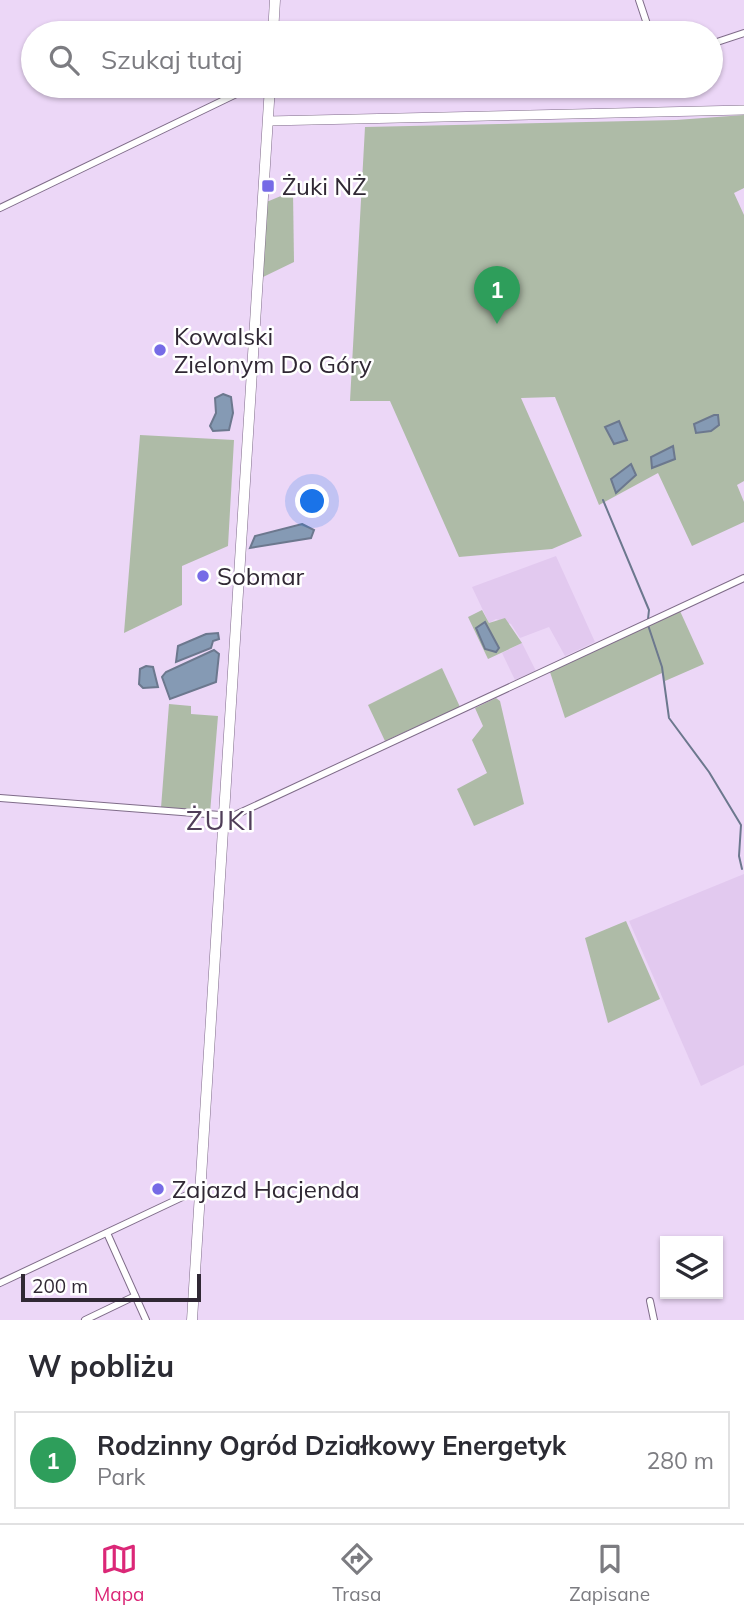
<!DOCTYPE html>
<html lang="pl">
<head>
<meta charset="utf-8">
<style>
  :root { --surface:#fff; --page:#f7f7f7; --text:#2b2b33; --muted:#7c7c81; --line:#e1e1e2; --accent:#db2777 }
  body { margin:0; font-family:Mulish,sans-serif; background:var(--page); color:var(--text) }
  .controls { position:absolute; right:21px; bottom:21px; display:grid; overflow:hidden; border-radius:0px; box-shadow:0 2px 5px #0004 }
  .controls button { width:63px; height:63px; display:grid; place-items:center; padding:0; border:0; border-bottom:2px solid var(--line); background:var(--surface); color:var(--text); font:35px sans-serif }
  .scale { position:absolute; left:21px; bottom:18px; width:180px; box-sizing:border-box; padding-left:7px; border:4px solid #302834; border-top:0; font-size:19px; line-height:24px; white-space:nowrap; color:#302834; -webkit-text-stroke:5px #fff; paint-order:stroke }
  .you { position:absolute; left:313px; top:502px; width:24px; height:24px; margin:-18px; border:5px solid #fff; border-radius:50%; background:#1a73e8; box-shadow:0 0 0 10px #1a73e833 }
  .badge { display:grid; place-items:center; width:46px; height:46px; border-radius:50%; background:var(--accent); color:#fff; font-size:23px; font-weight:700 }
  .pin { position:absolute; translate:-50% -58px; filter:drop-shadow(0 2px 4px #0008) }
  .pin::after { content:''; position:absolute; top:37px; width:24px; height:21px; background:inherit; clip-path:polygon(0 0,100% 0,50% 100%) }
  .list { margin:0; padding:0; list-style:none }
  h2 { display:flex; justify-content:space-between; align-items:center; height:91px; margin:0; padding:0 28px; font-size:30px }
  h2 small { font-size:23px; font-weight:400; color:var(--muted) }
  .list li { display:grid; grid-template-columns:46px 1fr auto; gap:21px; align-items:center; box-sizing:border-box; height:98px; margin:0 14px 14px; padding:0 14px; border:2px solid var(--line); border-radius:0px }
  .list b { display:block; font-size:26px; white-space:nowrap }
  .list p { margin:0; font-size:23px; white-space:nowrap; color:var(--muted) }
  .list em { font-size:23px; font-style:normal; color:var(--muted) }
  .icon { flex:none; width:38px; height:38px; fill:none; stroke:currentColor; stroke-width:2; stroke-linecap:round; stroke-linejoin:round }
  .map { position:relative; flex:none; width:744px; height:1320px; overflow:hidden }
  .search { position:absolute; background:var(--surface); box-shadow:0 2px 5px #0004; left:21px; right:21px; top:21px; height:77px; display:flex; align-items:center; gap:18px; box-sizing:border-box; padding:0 24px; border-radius:38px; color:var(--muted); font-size:26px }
  .sheet { height:203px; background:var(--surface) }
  nav { display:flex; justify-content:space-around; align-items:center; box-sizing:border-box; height:98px; border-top:2px solid var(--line); background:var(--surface); font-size:19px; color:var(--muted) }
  nav a { display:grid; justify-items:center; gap:4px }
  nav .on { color:var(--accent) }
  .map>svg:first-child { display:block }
  .built { fill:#e2c9ef }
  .green { fill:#aebba7 }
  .water { fill:#859ab4; stroke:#6c788e; stroke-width:2 }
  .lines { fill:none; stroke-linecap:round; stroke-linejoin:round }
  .stream { stroke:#6c788e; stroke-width:2 }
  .minor-casing { stroke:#7f6c89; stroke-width:8 }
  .secondary-casing { stroke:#7f6c89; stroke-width:10 }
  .primary-casing { stroke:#7f6c89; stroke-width:11 }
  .minor { stroke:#fff; stroke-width:6 }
  .secondary { stroke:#fff; stroke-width:9 }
  .primary { stroke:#fff; stroke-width:10 }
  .poi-dot { fill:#766be6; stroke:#fff; stroke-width:2.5 }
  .labels { text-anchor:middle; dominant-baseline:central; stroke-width:5; stroke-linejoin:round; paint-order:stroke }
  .poi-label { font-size:24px; fill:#302834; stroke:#fff; text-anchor:start }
  .quarter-label { font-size:28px; letter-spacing:2px; fill:#503e59; stroke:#fff }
</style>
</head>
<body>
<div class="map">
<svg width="744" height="1320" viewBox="0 0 744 1320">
  <rect width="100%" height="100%" fill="#ecd7f7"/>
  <g class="built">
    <path d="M556 556 595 642 565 656 549 627 520 638 511 624 496 619 489 623 472 587Z"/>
    <path d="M522 643 536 671 515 680 502 653Z"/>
    <path d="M744 874V1065L701 1086 629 921Z"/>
  </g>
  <g class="green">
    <path d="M744 115V188L734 193 744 215V481L737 485 744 502V522L692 546 658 473 599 505 555 397 521 398 582 536 552 549 459 557 390 401H350L365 127 676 120Z"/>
    <path d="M293 191 294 262 261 278 264 203Z"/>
    <path d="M140 435 234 440 228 546 182 566V605L124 633Z"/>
    <path d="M482 610 489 623 505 618 522 643 488 659 468 617Z"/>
    <path d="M680 611 704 664 665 681 662 673 565 718 550 672Z"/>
    <path d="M442 668 460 707 385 741 368 705Z"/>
    <path d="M496 698 500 701 524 804 474 826 457 789 487 773 472 740 483 726 475 708Z"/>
    <path d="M169 704 191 706V714L218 716 210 813 161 808Z"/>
    <path d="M626 921 660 999 608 1023 585 938Z"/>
  </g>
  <g class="water">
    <path d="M223 394 231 397 233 413 229 430 213 431 210 426 216 413 215 398Z"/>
    <path d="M714 415H718L719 425 711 431 696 433 694 424Z"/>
    <path d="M619 421 627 440 614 444 605 427Z"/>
    <path d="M673 446 675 459 652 468 651 457Z"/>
    <path d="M631 464 636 475 616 493 611 479Z"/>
    <path d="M302 524 314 530 311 538 250 548 255 536Z"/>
    <path d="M485 622 499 648 496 652 485 649 476 628Z"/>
    <path d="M218 633 219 639 213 641 211 648 176 662 178 646 206 634Z"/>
    <path d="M214 650 219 654 216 682 170 699 162 677 166 672Z"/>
    <path d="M146 666 153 667 158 687 143 688 139 684 140 669Z"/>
  </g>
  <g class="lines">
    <g class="stream">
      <path d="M603 500 649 610 648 619"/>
      <path d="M648 625 662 667 669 718 709 772 741 825 739 856 742 869"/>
    </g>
    <defs>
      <g id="minor">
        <path d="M639 0 650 33"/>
        <path d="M711 44 744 33"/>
        <path d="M0 208 253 86"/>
        <path d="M0 798 233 816 744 578"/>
        <path d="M107 1233 146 1320"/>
        <path d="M0 1283 193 1192 200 1193"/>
        <path d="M650 1301 654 1320"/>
        <path d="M85 1320 135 1296"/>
      </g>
      <path id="secondary" d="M268 121 744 110"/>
      <g id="primary">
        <path d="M273 33 275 0"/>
        <path d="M192 1320 270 86"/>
      </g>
    </defs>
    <use href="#minor" class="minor-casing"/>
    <use href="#secondary" class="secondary-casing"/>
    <use href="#primary" class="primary-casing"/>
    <use href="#minor" class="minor"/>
    <use href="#secondary" class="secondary"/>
    <use href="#primary" class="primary"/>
  </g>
  <g class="poi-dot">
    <rect x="261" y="179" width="14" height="14" rx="3.5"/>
    <circle cx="160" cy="350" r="7"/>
    <circle cx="203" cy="576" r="7"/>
    <circle cx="158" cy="1189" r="7"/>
  </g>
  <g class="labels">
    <g class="poi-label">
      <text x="282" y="186">Żuki NŻ</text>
      <text x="174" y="336">Kowalski<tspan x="174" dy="28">Zielonym Do Góry</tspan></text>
      <text x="217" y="576">Sobmar</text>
      <text x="172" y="1189">Zajazd Hacjenda</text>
    </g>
    <g class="quarter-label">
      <text x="221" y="819">ŻUKI</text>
    </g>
  </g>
</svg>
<div class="controls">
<button><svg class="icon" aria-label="layers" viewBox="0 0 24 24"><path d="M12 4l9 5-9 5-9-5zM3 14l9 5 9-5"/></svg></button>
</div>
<div class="scale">200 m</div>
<div class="you"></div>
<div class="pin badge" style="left:497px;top:324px;background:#2e9e5b">1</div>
<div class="search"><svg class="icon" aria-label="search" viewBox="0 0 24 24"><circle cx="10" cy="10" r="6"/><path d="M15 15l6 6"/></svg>Szukaj tutaj</div>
</div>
<section class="sheet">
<h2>W pobliżu<small></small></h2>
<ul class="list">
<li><span class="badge" style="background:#2e9e5b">1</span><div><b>Rodzinny Ogród Działkowy Energetyk</b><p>Park</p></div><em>280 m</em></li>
</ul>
</section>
<nav>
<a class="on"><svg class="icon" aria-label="map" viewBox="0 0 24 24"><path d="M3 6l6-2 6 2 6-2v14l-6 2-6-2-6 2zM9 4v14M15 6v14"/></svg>Mapa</a>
<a><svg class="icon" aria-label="directions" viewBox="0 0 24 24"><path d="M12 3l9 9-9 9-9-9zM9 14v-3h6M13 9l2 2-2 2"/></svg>Trasa</a>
<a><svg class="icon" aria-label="saved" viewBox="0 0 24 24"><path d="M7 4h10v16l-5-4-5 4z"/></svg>Zapisane</a>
</nav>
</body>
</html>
